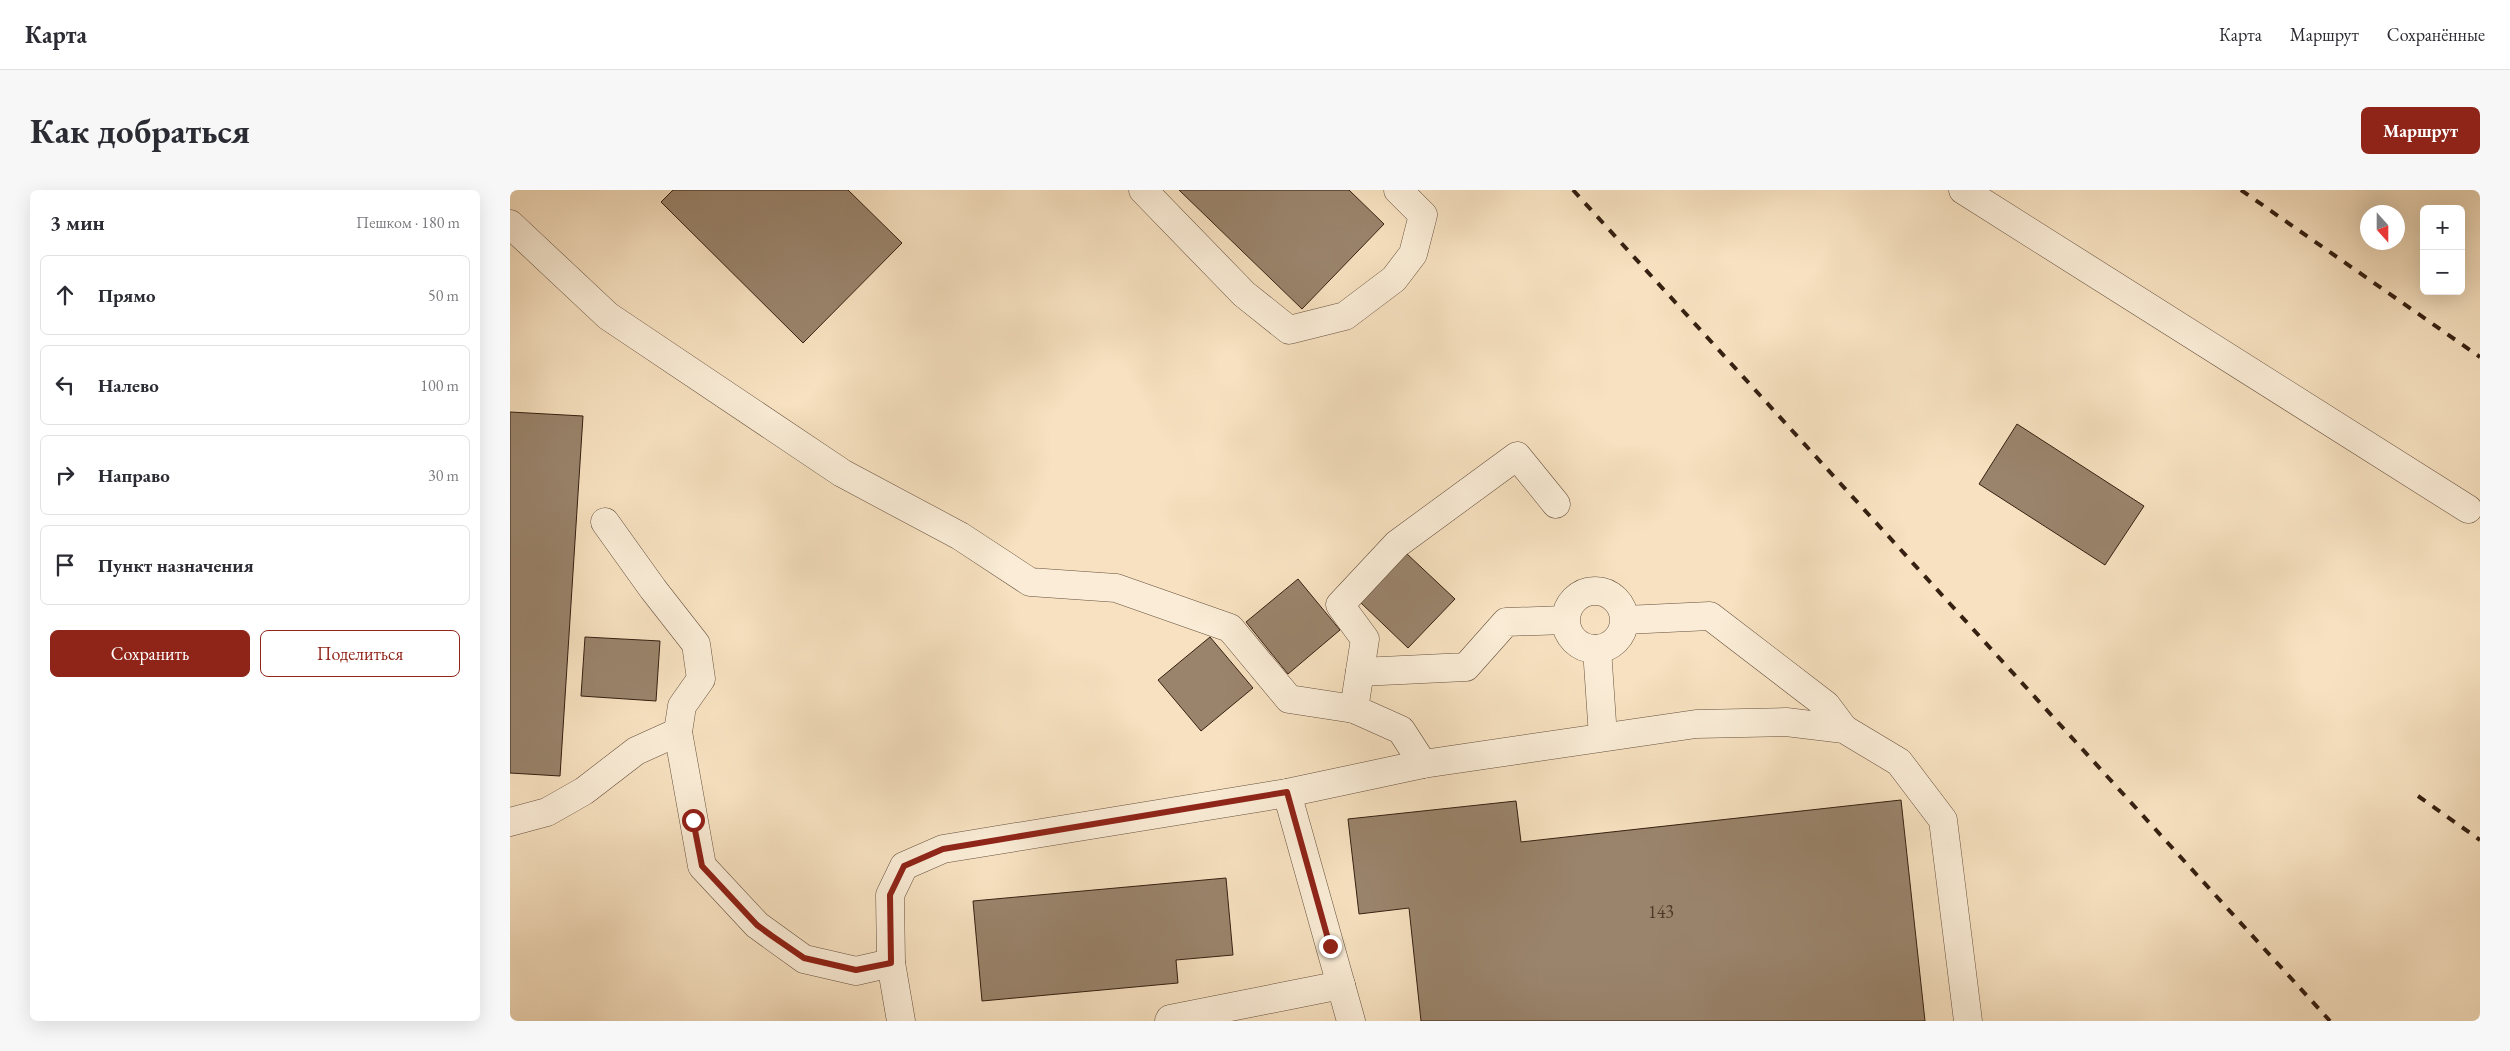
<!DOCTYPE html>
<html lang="ru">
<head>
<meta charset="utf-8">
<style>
  :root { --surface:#fff; --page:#f7f7f7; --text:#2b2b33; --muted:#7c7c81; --line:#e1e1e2; --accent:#8f2418 }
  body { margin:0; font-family:"EB Garamond",serif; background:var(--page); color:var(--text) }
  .controls { position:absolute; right:15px; top:15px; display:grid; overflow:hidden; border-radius:8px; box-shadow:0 5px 20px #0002 }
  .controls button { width:45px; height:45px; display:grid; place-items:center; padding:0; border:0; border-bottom:1px solid var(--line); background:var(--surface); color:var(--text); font:25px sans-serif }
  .compass { position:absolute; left:1850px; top:15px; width:45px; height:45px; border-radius:50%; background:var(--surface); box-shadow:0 5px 20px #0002; rotate:159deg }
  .stop { position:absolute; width:15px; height:15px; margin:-11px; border:4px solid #8f2418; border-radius:50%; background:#fff }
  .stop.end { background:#8f2418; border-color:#fff; box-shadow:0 1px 5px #0008 }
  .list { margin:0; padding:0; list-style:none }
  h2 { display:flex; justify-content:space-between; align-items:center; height:65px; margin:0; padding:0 20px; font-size:21px }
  h2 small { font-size:16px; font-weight:400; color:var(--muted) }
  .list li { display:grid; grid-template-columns:32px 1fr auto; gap:15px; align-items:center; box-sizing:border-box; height:80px; margin:0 10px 10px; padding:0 10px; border:1px solid var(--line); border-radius:8px }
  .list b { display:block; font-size:19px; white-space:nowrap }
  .list em { font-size:16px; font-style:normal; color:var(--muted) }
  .actions { display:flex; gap:10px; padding:15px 20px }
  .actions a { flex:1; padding:11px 0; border:1px solid var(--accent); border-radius:8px; text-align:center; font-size:18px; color:var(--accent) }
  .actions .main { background:var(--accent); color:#fff }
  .icon { flex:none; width:28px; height:28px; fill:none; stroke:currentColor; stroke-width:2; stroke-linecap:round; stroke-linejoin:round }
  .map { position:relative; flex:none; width:1970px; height:831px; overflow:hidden; border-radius:8px }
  header { display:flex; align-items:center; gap:30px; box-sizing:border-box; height:70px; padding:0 25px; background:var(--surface); border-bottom:1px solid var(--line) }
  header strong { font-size:24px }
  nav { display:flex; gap:28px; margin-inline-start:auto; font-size:18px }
  .intro { display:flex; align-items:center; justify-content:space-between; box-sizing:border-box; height:120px; padding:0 30px }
  h1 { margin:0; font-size:35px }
  .button { padding:12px 22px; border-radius:8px; background:var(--accent); color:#fff; font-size:18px; font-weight:700 }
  main { display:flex; gap:30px; padding:0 30px }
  aside { flex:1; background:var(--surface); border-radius:8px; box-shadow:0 5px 20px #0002 }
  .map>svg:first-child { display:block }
  .building { fill:#9a846c; stroke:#352011 }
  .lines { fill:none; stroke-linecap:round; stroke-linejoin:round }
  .minor-casing { stroke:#66503d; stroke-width:29 }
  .minor { stroke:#faecd6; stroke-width:28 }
  .rail { stroke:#352011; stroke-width:4; stroke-dasharray:9 9; stroke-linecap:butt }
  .route { stroke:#8f2418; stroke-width:6 }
  .labels { text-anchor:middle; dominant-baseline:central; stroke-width:4.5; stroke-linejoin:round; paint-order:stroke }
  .number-label { font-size:18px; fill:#4e3928 }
</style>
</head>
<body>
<header>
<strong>Карта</strong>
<nav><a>Карта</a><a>Маршрут</a><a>Сохранённые</a></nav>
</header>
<div class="intro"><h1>Как добраться</h1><a class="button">Маршрут</a></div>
<main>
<aside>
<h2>3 мин<small>Пешком · 180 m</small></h2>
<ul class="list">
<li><svg class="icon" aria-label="ahead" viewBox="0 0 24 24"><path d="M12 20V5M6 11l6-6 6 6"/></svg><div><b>Прямо</b></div><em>50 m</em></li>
<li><svg class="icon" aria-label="left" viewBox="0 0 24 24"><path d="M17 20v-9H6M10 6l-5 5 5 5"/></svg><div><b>Налево</b></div><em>100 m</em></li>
<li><svg class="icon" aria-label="right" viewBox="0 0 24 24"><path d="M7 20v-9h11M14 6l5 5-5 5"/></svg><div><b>Направо</b></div><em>30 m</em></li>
<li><svg class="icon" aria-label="arrive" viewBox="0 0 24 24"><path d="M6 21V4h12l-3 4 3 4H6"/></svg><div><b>Пункт назначения</b></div></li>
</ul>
<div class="actions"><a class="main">Сохранить</a><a>Поделиться</a></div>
</aside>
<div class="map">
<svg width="1970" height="831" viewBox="0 0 1970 831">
  <rect width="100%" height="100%" fill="#f7e1c0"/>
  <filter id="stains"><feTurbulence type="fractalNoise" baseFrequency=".004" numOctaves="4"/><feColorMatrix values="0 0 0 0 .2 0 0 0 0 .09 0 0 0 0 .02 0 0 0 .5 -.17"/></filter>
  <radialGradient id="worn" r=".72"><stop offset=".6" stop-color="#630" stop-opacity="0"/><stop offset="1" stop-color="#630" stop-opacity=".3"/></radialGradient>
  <g class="building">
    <path d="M163 0H338L392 53 293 153 151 12Z"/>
    <path d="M669 0H839L874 34 792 119Z"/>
    <path d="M0 222 73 226 50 586 0 583Z"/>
    <path d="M1507 234 1634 316 1595 375 1469 294Z"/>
    <path d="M896 363 945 409 898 458 850 412Z"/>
    <path d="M788 389 830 440 778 484 736 432Z"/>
    <path d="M75 447 150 451 146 511 71 506Z"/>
    <path d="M700 447 743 498 691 541 648 490Z"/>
    <path d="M1391 610 1415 831H911L899 718 849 724 838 629 1006 611 1011 652Z"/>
    <path d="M716 688 723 765 666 770 668 793 472 811 463 711Z"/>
  </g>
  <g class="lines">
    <defs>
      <g id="minor">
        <path d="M633 0 734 104 779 140 835 126 884 89 903 64 913 25 888 0"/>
        <path d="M1453 0 1958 319"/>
        <path d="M0 34 98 126 332 283 450 346 520 392 606 398 720 438 779 509 844 519 891 540 913 574"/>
        <path d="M95 332 143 399 186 454 191 489 172 516 168 542 192 676 247 735 294 769 346 781 381 773"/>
        <circle cx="1085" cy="430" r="29"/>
        <path d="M1115 430 1200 426 1316 515 1334 539"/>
        <path d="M1087 459 1093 547"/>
        <path d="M850 482 956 477 996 432 1055 430"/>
        <path d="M844 519 855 449 830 415 887 354 1007 266 1046 314"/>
        <path d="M777 603 841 831"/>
        <path d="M0 632 37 622 74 601 126 561 168 542"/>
        <path d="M391 831 381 773 380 705 394 676 433 659 777 603 913 574 1186 534 1276 532 1334 539 1389 572 1433 630 1458 831"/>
        <path d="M659 831 660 829 831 795"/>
      </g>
    </defs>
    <use href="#minor" class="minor-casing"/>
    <use href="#minor" class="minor"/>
    <g class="rail">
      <path d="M1063 0 1820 831"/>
      <path d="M1731 0 1970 167"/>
      <path d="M1908 606 1970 650"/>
    </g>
  </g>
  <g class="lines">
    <path class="route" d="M183 630 192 676 247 735 262 746 294 768 346 780 381 773 380 705 394 676 433 659 777 602 820 756"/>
  </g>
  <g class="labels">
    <g class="number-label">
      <text x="1151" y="721">143</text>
    </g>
  </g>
  <rect width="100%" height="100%" filter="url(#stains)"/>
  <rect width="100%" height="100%" fill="url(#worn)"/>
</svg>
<div class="controls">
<button>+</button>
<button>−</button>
</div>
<svg class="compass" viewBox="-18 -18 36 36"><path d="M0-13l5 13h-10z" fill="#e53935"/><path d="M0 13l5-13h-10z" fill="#7c7c81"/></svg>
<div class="stop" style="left:183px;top:630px"></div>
<div class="stop end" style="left:820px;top:756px"></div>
</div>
</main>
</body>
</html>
